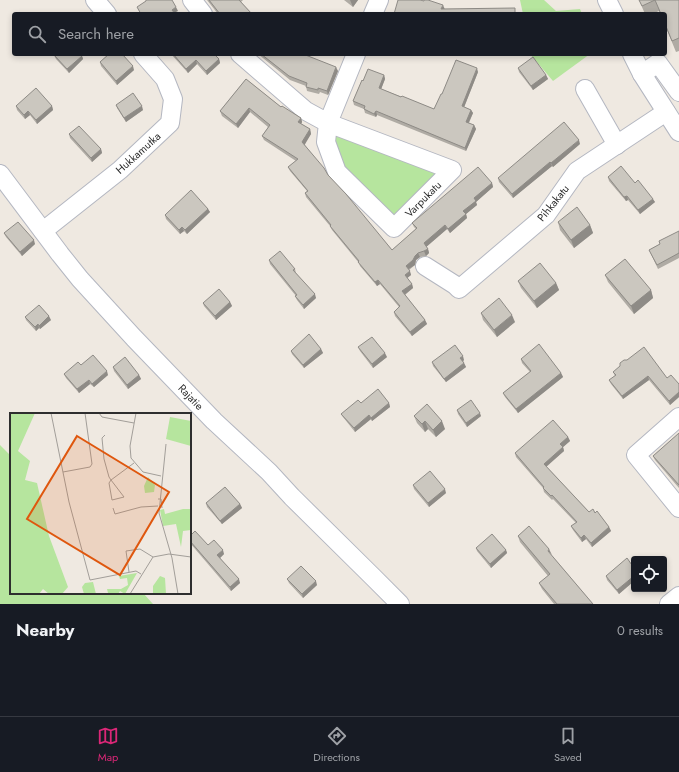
<!DOCTYPE html>
<html lang="en">
<head>
<meta charset="utf-8">
<style>
  :root { --surface:#171b24; --page:#20242c; --text:#f1f3f6; --muted:#9ea1a6; --line:#363941; --accent:#db2777 }
  body { margin:0; font-family:Jost,sans-serif; background:var(--page); color:var(--text) }
  .controls { position:absolute; right:12px; bottom:12px; display:grid; overflow:hidden; border-radius:4px; box-shadow:0 2px 6px #0003 }
  .controls button { width:36px; height:36px; display:grid; place-items:center; padding:0; border:0; border-bottom:1px solid var(--line); background:var(--surface); color:var(--text); font:20px sans-serif }
  .list { margin:0; padding:0; list-style:none }
  h2 { display:flex; justify-content:space-between; align-items:center; height:52px; margin:0; padding:0 16px; font-size:17px }
  h2 small { font-size:13px; font-weight:400; color:var(--muted) }
  .icon { flex:none; width:22px; height:22px; fill:none; stroke:currentColor; stroke-width:2; stroke-linecap:round; stroke-linejoin:round }
  .map { position:relative; flex:none; width:679px; height:604px; overflow:hidden }
  .search { position:absolute; background:var(--surface); box-shadow:0 2px 6px #0003; left:12px; right:12px; top:12px; height:44px; display:flex; align-items:center; gap:10px; box-sizing:border-box; padding:0 14px; border-radius:4px; color:var(--muted); font-size:15px }
  .sheet { height:112px; background:var(--surface) }
  nav { display:flex; justify-content:space-around; align-items:center; box-sizing:border-box; height:56px; border-top:1px solid var(--line); background:var(--surface); font-size:11px; color:var(--muted) }
  nav a { display:grid; justify-items:center; gap:2px }
  nav .on { color:var(--accent) }
  .map>svg:first-child { display:block }
  .green { fill:#b6e59e }
  .lines { fill:none; stroke-linecap:round; stroke-linejoin:round }
  .minor-casing { stroke:#b4b7c1; stroke-width:20 }
  .minor { stroke:#fff; stroke-width:18 }
  .wall { fill:#afaba4 }
  .shaded-wall { fill:#8e8b86 }
  .building { fill:#cbc7bf; stroke:#8e8b86 }
  .labels { text-anchor:middle; dominant-baseline:central; stroke-width:3; stroke-linejoin:round; paint-order:stroke }
  .street-label { font-size:11px; fill:#2e2e2e; stroke:#fff }
  .inset-road { fill:none; stroke:#a29e99; stroke-width:1 }
  .view { fill:#df570e; fill-opacity:0.15; stroke:#df570e; stroke-width:2 }
  .inset-edge { fill:none; stroke:#2e2e2e; stroke-width:2 }
</style>
</head>
<body>
<div class="map">
<svg width="679" height="604" viewBox="0 0 679 604">
  <rect width="100%" height="100%" fill="#efe9e1"/>
  <g class="green">
    <path d="M520 0H544L556 11 580 9 582 14H523Z"/>
    <path d="M530 54H590L553 81Z"/>
    <path d="M333 129 441 171 393 223 341 171Z"/>
    <path d="M0 445 11 456V593H143L153 604H0Z"/>
  </g>
  <g class="lines">
    <defs>
      <g id="minor">
        <path d="M95 0 107 14"/>
        <path d="M192 0 203 14"/>
        <path d="M607 0 614 14"/>
        <path d="M373 14 379 0"/>
        <path d="M240 54 306 111 328 123 452 170 394 228 337 172 326 142 328 123 356 54"/>
        <path d="M632 54 642 74 679 132"/>
        <path d="M642 74 658 63 679 92"/>
        <path d="M585 89 617 145"/>
        <path d="M0 174 60 254 80 279 134 338 214 421 269 472 292 497 373 577 400 604"/>
        <path d="M43 231 120 170 170 123 173 99 165 79 143 54"/>
        <path d="M425 266 455 285 459 289 546 215 577 171 666 112"/>
        <path d="M679 417 636 455 679 508"/>
        <path d="M669 604 679 596"/>
      </g>
    </defs>
    <use href="#minor" class="minor-casing"/>
    <use href="#minor" class="minor"/>
  </g>
  <g class="wall">
    <path d="M207 0H243L241 2 252 14H218Z"/>
    <path d="M344 0H358L353 7Z"/>
    <path d="M639 0H679V51L676 52 665 25V14H660L659 11 652 14H645Z"/>
    <path d="M171 54H214L219 59 220 63 207 75 197 64 188 73Z"/>
    <path d="M258 54H306L305 55 338 71 328 95 320 92 319 94 307 91 306 86 290 80Z"/>
    <path d="M54 55 82 56 83 59 69 73 56 59Z"/>
    <path d="M100 62 134 70 117 85 101 66Z"/>
    <path d="M518 68 546 75 548 79 533 90 519 72Z"/>
    <path d="M478 72 464 107 471 110 473 113 469 123 474 125 476 129 466 151 377 115 376 117 365 113 364 109 354 105 353 101 363 81 384 75 385 79 381 89 434 109 442 94Z"/>
    <path d="M246 79 281 107 301 118 302 122 301 124 310 129 311 134 304 144 328 175 392 250 416 229 414 227 412 223 492 183 493 187 476 202 477 205 466 214 467 218 450 233 447 229 426 247 428 249 429 253 426 256 420 257 416 260 415 265 409 270 411 275 407 278 412 284 413 288 405 295 425 320 427 324 412 336 395 316 394 312 399 307 380 284 377 286 360 266 359 263 332 230 330 226 306 197 305 193 307 191 290 171 288 167 296 161 264 140 262 136 268 127 250 112 238 128 222 116 220 111Z"/>
    <path d="M116 105 143 110 126 122 117 108Z"/>
    <path d="M16 106H52L53 110 37 124 30 115 25 119 17 110Z"/>
    <path d="M69 134 101 149 102 153 92 162 70 138Z"/>
    <path d="M580 144 553 167 552 166 513 198 499 182 498 178Z"/>
    <path d="M608 177 635 183 655 202 640 214 628 200 626 201 609 181Z"/>
    <path d="M208 209 210 212 187 234 184 231 180 234 166 219 165 215Z"/>
    <path d="M558 222 590 225 593 233 574 248 560 230Z"/>
    <path d="M679 231V258L658 269 649 250 660 244Z"/>
    <path d="M4 233 35 244 22 256 6 237Z"/>
    <path d="M269 260 295 269 296 273 316 298 304 309 297 300 295 296H296L270 264Z"/>
    <path d="M605 275 651 290 653 298 634 314 608 282Z"/>
    <path d="M518 281 556 283 559 290 537 308 521 288Z"/>
    <path d="M230 302 232 306 216 320 204 306 203 303Z"/>
    <path d="M481 313 515 322 497 337 483 320Z"/>
    <path d="M25 317 51 320 40 329 39 328 36 331 26 320Z"/>
    <path d="M358 347 387 357 373 368 360 351Z"/>
    <path d="M321 349 323 353 304 368 292 354 291 351Z"/>
    <path d="M521 359 561 373 563 377 518 413 505 397 503 393 530 372 522 363Z"/>
    <path d="M464 360 463 361 466 367 446 382 433 366 432 362Z"/>
    <path d="M113 367 139 375 141 379 128 389 114 371Z"/>
    <path d="M613 372 667 378 679 384V397L670 405 649 380 623 399 611 384 609 380 615 376Z"/>
    <path d="M64 374 108 375 94 387 90 384 79 393 66 378Z"/>
    <path d="M361 403H389L390 407 372 421 371 419 355 432 343 417 341 414Z"/>
    <path d="M457 410 481 416 467 427 458 414Z"/>
    <path d="M414 416 445 429 436 437 428 429 425 432 417 423Z"/>
    <path d="M679 433V488L655 460 653 456Z"/>
    <path d="M568 437 570 441 563 447 564 451 546 466 589 512 609 527 611 531 592 547 586 539 582 542 573 530 571 526 576 523 553 499 552 500 544 492 543 488 516 457 515 453Z"/>
    <path d="M413 485 446 493 429 507 414 489Z"/>
    <path d="M206 503 240 504 242 508 222 524 207 507Z"/>
    <path d="M190 536 224 554 220 558 240 583 231 591 190 543Z"/>
    <path d="M518 536 552 556 593 604H554L542 589 539 583 548 576 520 542Z"/>
    <path d="M476 548 506 550 507 553 491 568 477 551Z"/>
    <path d="M634 568V581L619 594 607 580 606 576Z"/>
    <path d="M287 579 317 585 303 598 289 583Z"/>
  </g>
  <g class="shaded-wall">
    <path d="M350 0H358L353 7Z"/>
    <path d="M443 5 446 12 441 9Z"/>
    <path d="M176 7 178 11 174 13 172 10Z"/>
    <path d="M82 56 83 59 69 73 67 69Z"/>
    <path d="M219 59 220 63 207 75 206 71Z"/>
    <path d="M196 60 197 64 188 73 186 69Z"/>
    <path d="M133 66 134 70 117 85 116 81Z"/>
    <path d="M336 67 338 71 328 95 327 91Z"/>
    <path d="M477 68 478 72 463 110 462 106Z"/>
    <path d="M384 75 385 79 380 92 379 88Z"/>
    <path d="M546 75 548 79 533 90 531 86Z"/>
    <path d="M52 106 53 110 37 124 36 120Z"/>
    <path d="M142 106 143 110 126 122 124 118Z"/>
    <path d="M249 108 250 112 238 128 236 124Z"/>
    <path d="M471 110 473 113 467 126 466 122Z"/>
    <path d="M28 111 30 115 25 119 24 115Z"/>
    <path d="M376 111 377 115 376 117 374 114Z"/>
    <path d="M301 118 302 122 300 126 298 122Z"/>
    <path d="M474 125 476 129 466 151 465 148Z"/>
    <path d="M310 129 311 134 304 146 302 142Z"/>
    <path d="M579 140 580 144 553 167 551 163Z"/>
    <path d="M101 149 102 153 92 162 91 158Z"/>
    <path d="M550 162 552 166 513 198 512 194Z"/>
    <path d="M492 183 493 187 476 202 477 205 466 214 467 218 450 233 448 229 474 198Z"/>
    <path d="M627 196 628 200 626 201 624 197Z"/>
    <path d="M653 199 655 202 640 214 638 210Z"/>
    <path d="M208 209 210 212 187 234 185 230Z"/>
    <path d="M445 225 447 229 425 248 424 243Z"/>
    <path d="M590 225 593 233 574 248 571 240Z"/>
    <path d="M182 227 184 231 180 234 179 230Z"/>
    <path d="M34 240 35 244 22 256 20 252Z"/>
    <path d="M428 249 429 253 426 256 424 251Z"/>
    <path d="M418 253 420 257 416 260 415 265 407 270 406 266Z"/>
    <path d="M410 271 411 275 406 279 405 275Z"/>
    <path d="M378 280 380 284 377 286 375 282Z"/>
    <path d="M556 283 559 290 537 308 534 301Z"/>
    <path d="M412 284 413 288 404 295 402 291Z"/>
    <path d="M651 290 653 298 634 314 631 306Z"/>
    <path d="M315 294 316 298 304 309 303 305Z"/>
    <path d="M230 302 232 306 216 320 215 316Z"/>
    <path d="M512 315 515 322 497 337 494 330Z"/>
    <path d="M49 316 51 320 40 329 39 326Z"/>
    <path d="M425 320 427 324 412 336 410 332Z"/>
    <path d="M38 324 39 328 36 331 35 327Z"/>
    <path d="M321 349 323 353 304 368 303 365Z"/>
    <path d="M385 353 387 357 373 368 372 364Z"/>
    <path d="M463 356 464 360 462 362 460 358Z"/>
    <path d="M464 363 466 367 446 382 444 379Z"/>
    <path d="M107 371 108 375 94 387 92 384Z"/>
    <path d="M561 373 563 377 518 413 516 409Z"/>
    <path d="M139 375 141 379 128 389 127 385Z"/>
    <path d="M648 376 649 380 623 399 622 396Z"/>
    <path d="M89 380 90 384 79 393 77 389Z"/>
    <path d="M679 392V397L670 405 669 401Z"/>
    <path d="M389 403 390 407 372 421 371 418Z"/>
    <path d="M480 413 481 416 467 427 466 423Z"/>
    <path d="M369 415 371 419 355 432 354 428Z"/>
    <path d="M425 421 428 429 425 432 422 424Z"/>
    <path d="M442 421 445 429 436 437 433 430Z"/>
    <path d="M568 437 570 441 562 448 560 444Z"/>
    <path d="M563 447 564 451 545 468 544 464Z"/>
    <path d="M445 489 446 493 429 507 428 503Z"/>
    <path d="M240 504 242 508 222 524 220 521Z"/>
    <path d="M609 527 611 531 592 547 591 543Z"/>
    <path d="M584 535 586 539 582 542 581 538Z"/>
    <path d="M549 549 552 555 548 551Z"/>
    <path d="M223 550 224 554 219 559 217 555Z"/>
    <path d="M506 550 507 553 491 568 490 564Z"/>
    <path d="M634 576V581L619 594 617 590Z"/>
    <path d="M239 579 240 583 231 591 230 587Z"/>
    <path d="M316 581 317 585 303 598 302 594Z"/>
  </g>
  <g class="building">
    <path d="M146 0H172L176 7 172 10 175 14H141L137 7 146 1Z"/>
    <path d="M209 0H239L252 14H220Z"/>
    <path d="M398 0H420L424 1V0H428L443 5 441 9 515 8V14H394Z"/>
    <path d="M639 0H679V38L672 41 665 24V14H661L655 0 642 6Z"/>
    <path d="M56 54H80L82 56 67 69 54 55Z"/>
    <path d="M109 54H122L133 66 116 81 100 62Z"/>
    <path d="M173 54H214L219 59 206 71 196 60 186 69Z"/>
    <path d="M261 54H303L336 67 327 91 318 88V90L306 87 307 83 289 76Z"/>
    <path d="M533 57 546 75 531 86 518 68Z"/>
    <path d="M456 60 477 68 462 106 471 110 466 122 474 125 465 148 376 111 374 114 364 109 365 106 353 101 362 80 363 81 368 69 384 75 379 88 401 97 402 96 434 109 441 94H442Z"/>
    <path d="M246 79 281 107 282 106 301 118 298 122 310 129 302 142 324 168 328 175 346 194 392 250 417 228 412 223 478 167 492 183 474 198 476 201 463 211 466 214 448 229 445 225 424 243 428 249 424 251 418 253 415 256 413 260 406 266 410 271 405 275 412 284 402 291 425 320 410 332 394 312 400 306 378 280 375 282 358 262 359 261 330 226 331 225 305 193 308 191 288 167 298 159 262 136 270 125 249 108 236 124 220 111Z"/>
    <path d="M36 88 52 106 36 120 28 111 24 115 16 106Z"/>
    <path d="M133 93 142 106 124 118 116 105Z"/>
    <path d="M564 122 579 140 551 163 550 162 512 194 498 178Z"/>
    <path d="M79 126 101 149 91 158 69 134Z"/>
    <path d="M621 166 635 183 638 180 653 199 638 210 627 196 624 197 608 177Z"/>
    <path d="M191 190 208 209 185 230 182 227 179 230 165 215Z"/>
    <path d="M577 207 590 225 571 240 558 222Z"/>
    <path d="M18 222 34 240 20 252 4 233Z"/>
    <path d="M679 231V253L657 265 649 250 660 244 659 241Z"/>
    <path d="M280 251 295 269 293 270 315 294 303 305 295 296 297 295 269 260Z"/>
    <path d="M625 259 651 290 631 306 605 275Z"/>
    <path d="M540 263 556 283 534 301 518 281Z"/>
    <path d="M219 289 230 302 215 316 203 303Z"/>
    <path d="M499 298 512 315 494 330 481 313Z"/>
    <path d="M39 305 49 316 39 326 38 324 35 327 25 317Z"/>
    <path d="M309 334 321 349 303 365 291 351Z"/>
    <path d="M372 337 385 353 372 364 358 347Z"/>
    <path d="M539 344 561 373 516 409 503 393 531 371 521 359Z"/>
    <path d="M455 345 463 356 460 358 464 363 444 379 432 362Z"/>
    <path d="M644 347 667 378 671 375 679 384V392L669 401 648 376 622 396 609 380 616 375 613 372 620 366V363L624 360H627Z"/>
    <path d="M93 355 107 371 92 384 89 380 77 389 64 374 78 362 81 365Z"/>
    <path d="M125 357 139 375 127 385 113 367Z"/>
    <path d="M378 389 389 403 371 418 369 415 354 428 341 414 358 400 361 403Z"/>
    <path d="M471 400 480 413 466 423 457 410Z"/>
    <path d="M427 404 442 421 433 430 425 421 422 424 414 416Z"/>
    <path d="M553 420 568 437 560 444 563 447 544 464 589 512 593 509 595 513 597 511 609 527 591 543 584 535 581 538 571 526 577 522 552 495 551 496 543 488 544 487 515 453Z"/>
    <path d="M679 433V485L653 456Z"/>
    <path d="M430 471 445 489 428 503 413 485Z"/>
    <path d="M225 487 240 504 220 521 206 503Z"/>
    <path d="M529 526 549 549 548 551 593 604H557L539 583 550 574 518 536Z"/>
    <path d="M195 531 208 545 214 540 223 550 217 555 239 579 230 587 190 541V536Z"/>
    <path d="M492 534 506 550 490 564 476 548Z"/>
    <path d="M627 558 634 568V576L617 590 606 576Z"/>
    <path d="M301 566 316 581 302 594 287 579Z"/>
  </g>
  <g class="labels">
    <g class="street-label">
      <text transform="translate(138 153) rotate(-42)">Hukkamutka</text>
      <text transform="translate(423 199) rotate(-45)">Varpukatu</text>
      <text transform="translate(553 203) rotate(-51)">Pihkakatu</text>
      <text transform="translate(191 397) rotate(46)">Rajatie</text>
    </g>
  </g>
  <g transform="translate(10 413)">
    <rect width="181" height="181" fill="#efe9e1"/>
    <path d="M0 0H25L8 38 20 48 15 67 27 70 39 123 58 174 52 181H39L33 176 29 181H0ZM160 4 181 8V33L156 26ZM138 64 145 72 144 79 135 80 134 73ZM154 96 155 101 173 96H181V117L173 118 171 134 166 111 153 113 150 97ZM127 160 115 181 110 178 108 181 98 180 97 176H111L118 172 117 165 110 166 109 163ZM150 163 155 165 156 181H143V173ZM83 169 86 181H74L72 174 75 170Z" fill="#b6e59e"/>
    <path class="inset-road" d="M41 0 59 89 80 167 126 158 131 161M89 0 92 4 124 10M126 0 120 33 121 45 133 59 151 63M95 22 92 25 94 46 99 64 101 67 114 84 102 87 99 70 101 67 124 50M156 31 149 100 162 145 168 181M53 59 80 54 82 51 75 0M148 86H151L152 95M103 95 105 101 131 94 148 93M119 159 116 138 130 136 143 144M120 181 143 144 159 141 181 144"/>
    <path class="view" d="M67 23 159 79 110 162 17 106Z"/>
    <rect width="181" height="181" class="inset-edge"/>
  </g>
</svg>
<div class="controls">
<button><svg class="icon" aria-label="locate" viewBox="0 0 24 24"><circle cx="12" cy="12" r="6"/><path d="M12 2v4M12 18v4M2 12h4M18 12h4"/></svg></button>
</div>
<div class="search"><svg class="icon" aria-label="search" viewBox="0 0 24 24"><circle cx="10" cy="10" r="6"/><path d="M15 15l6 6"/></svg>Search here</div>
</div>
<section class="sheet">
<h2>Nearby<small>0 results</small></h2>
<ul class="list">
</ul>
</section>
<nav>
<a class="on"><svg class="icon" aria-label="map" viewBox="0 0 24 24"><path d="M3 6l6-2 6 2 6-2v14l-6 2-6-2-6 2zM9 4v14M15 6v14"/></svg>Map</a>
<a><svg class="icon" aria-label="directions" viewBox="0 0 24 24"><path d="M12 3l9 9-9 9-9-9zM9 14v-3h6M13 9l2 2-2 2"/></svg>Directions</a>
<a><svg class="icon" aria-label="saved" viewBox="0 0 24 24"><path d="M7 4h10v16l-5-4-5 4z"/></svg>Saved</a>
</nav>
</body>
</html>
